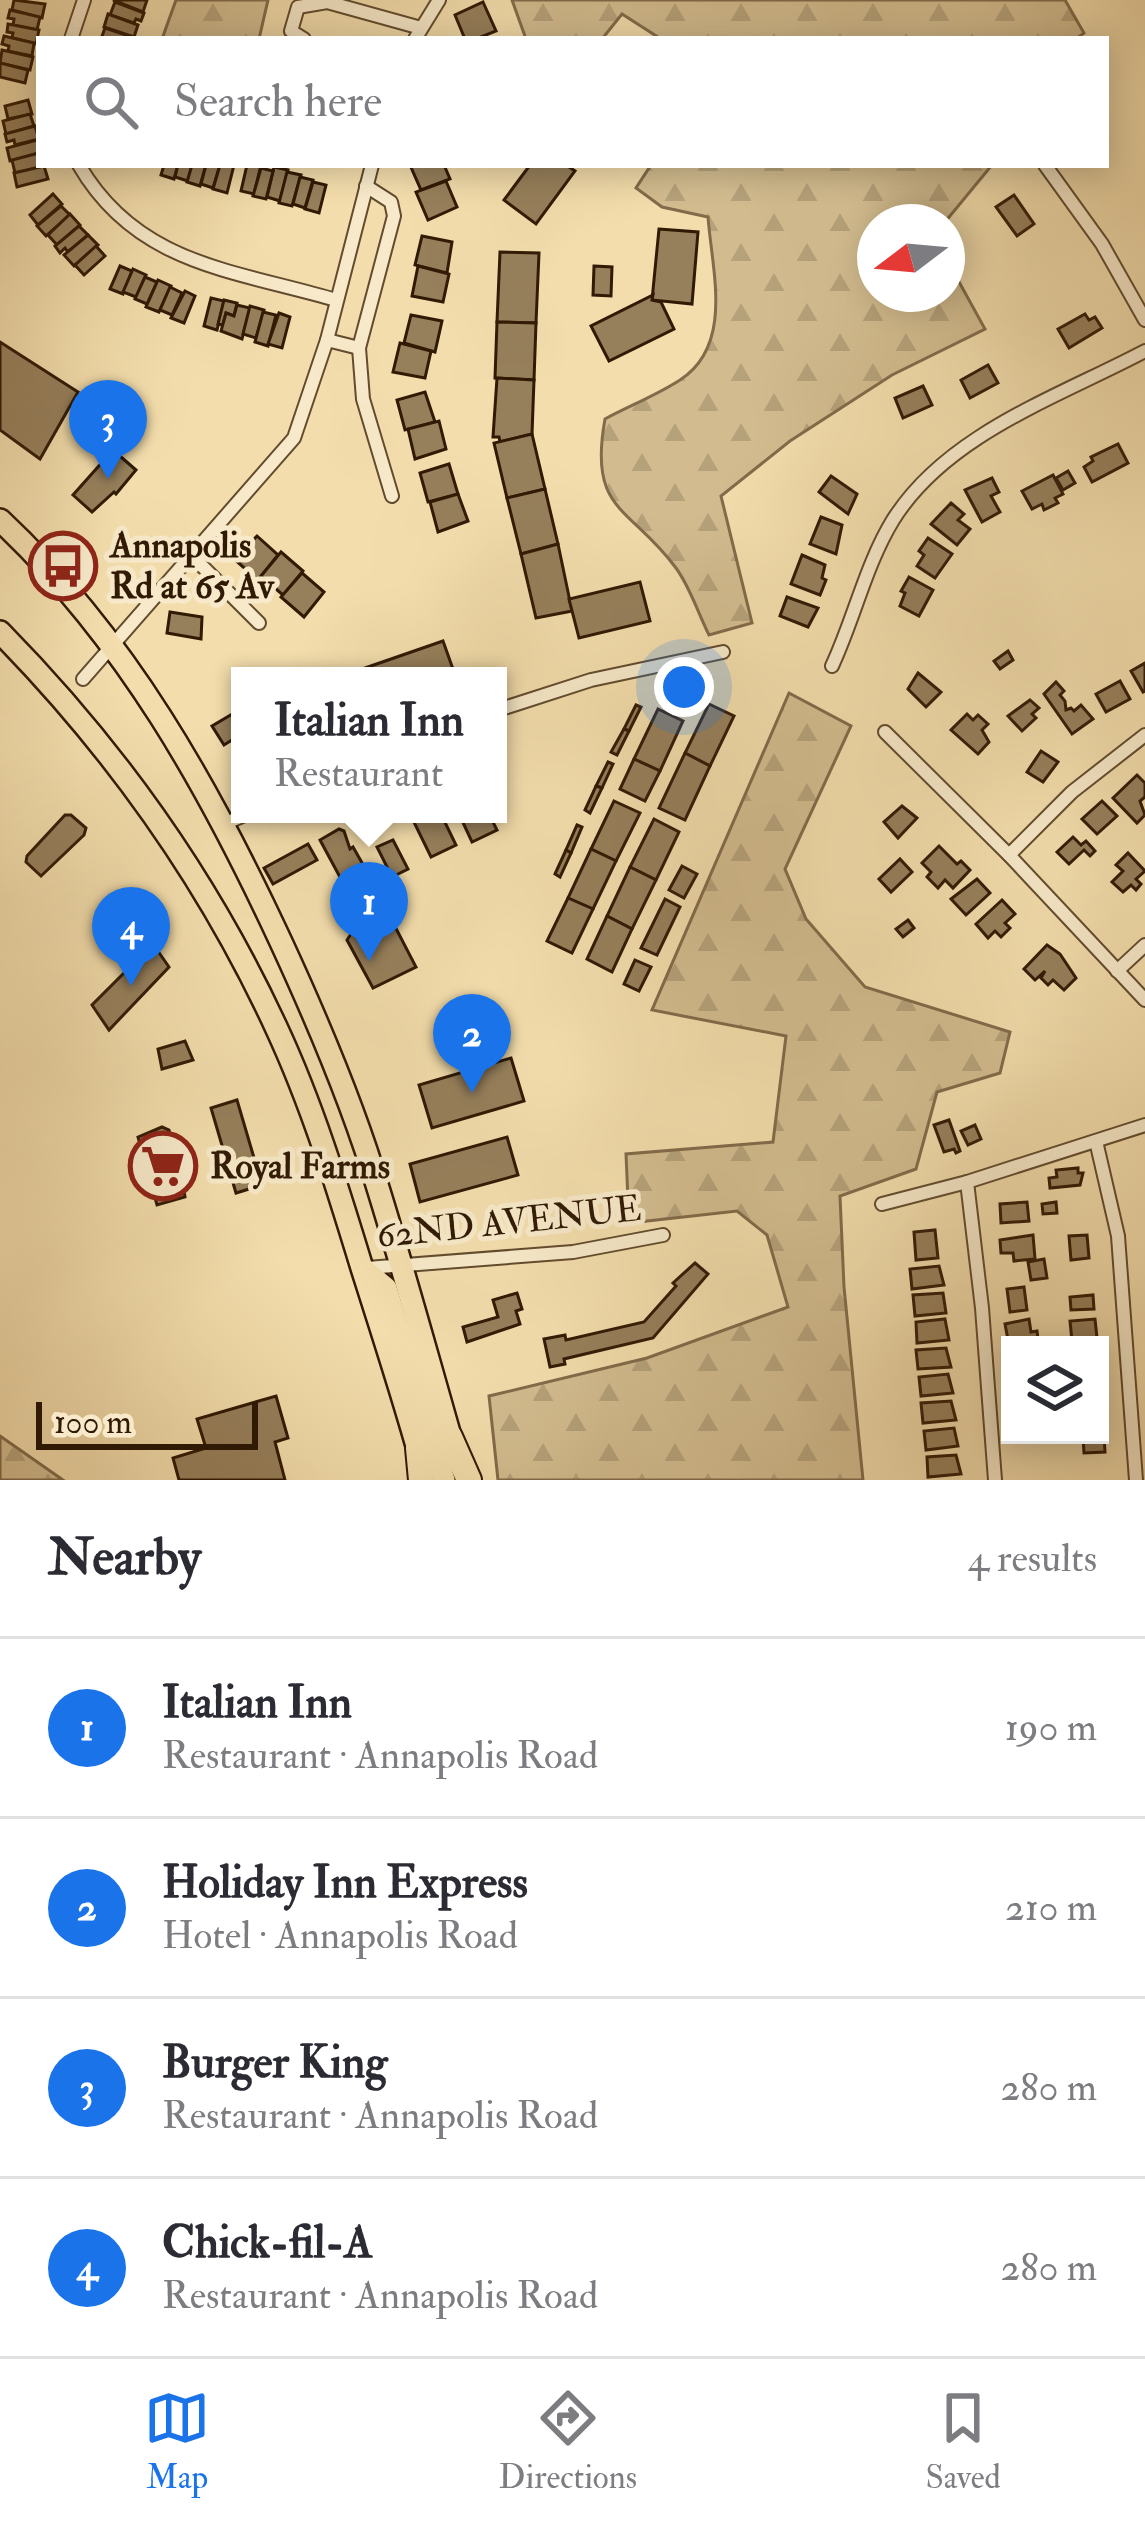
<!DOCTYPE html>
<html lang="en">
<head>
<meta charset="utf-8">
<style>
  :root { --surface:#fff; --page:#f7f7f7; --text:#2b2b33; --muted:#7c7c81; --line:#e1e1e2; --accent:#1a73e8 }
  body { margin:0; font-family:"IM FELL Double Pica",serif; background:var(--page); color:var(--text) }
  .controls { position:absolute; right:36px; bottom:36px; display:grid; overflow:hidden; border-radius:0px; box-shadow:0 6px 30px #0003 }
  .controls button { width:108px; height:108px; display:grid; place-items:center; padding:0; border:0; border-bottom:3px solid var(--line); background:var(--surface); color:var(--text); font:60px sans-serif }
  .compass { position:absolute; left:857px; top:204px; width:108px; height:108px; border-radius:50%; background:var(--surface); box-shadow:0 6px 30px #0003; rotate:254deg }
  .scale { position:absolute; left:36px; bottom:30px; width:222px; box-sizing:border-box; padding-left:12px; border:6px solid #311a04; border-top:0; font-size:33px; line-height:42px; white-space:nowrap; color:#311a04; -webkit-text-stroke:9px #f7e9c9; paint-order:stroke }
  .you { position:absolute; left:684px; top:687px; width:42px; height:42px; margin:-30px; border:9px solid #fff; border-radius:50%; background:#1a73e8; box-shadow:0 0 0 18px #1a73e833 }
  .badge { display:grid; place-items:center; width:78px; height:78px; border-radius:50%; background:var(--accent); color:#fff; font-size:39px; font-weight:700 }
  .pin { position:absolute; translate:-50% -99px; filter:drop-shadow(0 3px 6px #0008) }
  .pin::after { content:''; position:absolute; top:63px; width:42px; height:36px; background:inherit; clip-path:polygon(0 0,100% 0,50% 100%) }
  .popup { position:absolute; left:231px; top:667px; width:276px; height:156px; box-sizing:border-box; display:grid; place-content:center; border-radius:0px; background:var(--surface); filter:drop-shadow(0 3px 9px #0005); font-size:39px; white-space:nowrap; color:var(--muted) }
  .popup b { font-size:45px; color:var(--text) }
  .popup::after { content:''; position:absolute; left:50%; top:100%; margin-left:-24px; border:24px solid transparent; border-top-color:var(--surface) }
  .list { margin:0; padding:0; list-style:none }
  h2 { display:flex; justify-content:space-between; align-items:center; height:156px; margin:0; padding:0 48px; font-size:51px }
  h2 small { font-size:39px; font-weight:400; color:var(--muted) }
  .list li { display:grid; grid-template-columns:78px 1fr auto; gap:36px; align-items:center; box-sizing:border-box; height:180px; padding:0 48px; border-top:3px solid var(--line) }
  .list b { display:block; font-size:45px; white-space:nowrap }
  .list p { margin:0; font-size:39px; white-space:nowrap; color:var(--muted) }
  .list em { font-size:39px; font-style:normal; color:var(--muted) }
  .icon { flex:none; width:66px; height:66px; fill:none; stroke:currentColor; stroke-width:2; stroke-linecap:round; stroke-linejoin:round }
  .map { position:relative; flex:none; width:1145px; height:1480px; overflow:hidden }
  .search { position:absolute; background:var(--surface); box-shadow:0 6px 30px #0003; left:36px; right:36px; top:36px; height:132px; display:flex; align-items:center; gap:30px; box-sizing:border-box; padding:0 42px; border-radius:0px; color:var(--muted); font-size:45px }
  .sheet { height:876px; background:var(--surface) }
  nav { display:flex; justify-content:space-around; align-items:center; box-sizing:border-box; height:168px; border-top:3px solid var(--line); background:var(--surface); font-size:33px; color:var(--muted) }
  nav a { display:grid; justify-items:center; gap:6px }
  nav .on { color:var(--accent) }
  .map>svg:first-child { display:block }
  .forest { fill:url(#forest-firs); stroke:#826b4a; stroke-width:3 }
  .building { fill:#967f5b; stroke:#311a04; stroke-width:3 }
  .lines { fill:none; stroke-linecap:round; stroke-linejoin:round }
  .street-casing { stroke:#624b2e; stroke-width:16 }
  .primary-casing { stroke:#311a04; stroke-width:26 }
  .highway-casing { stroke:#311a04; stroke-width:28 }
  .street { stroke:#f7e9c9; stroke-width:12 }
  .primary { stroke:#f3ddac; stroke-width:21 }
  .highway { stroke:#f3ddac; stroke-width:24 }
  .labels { text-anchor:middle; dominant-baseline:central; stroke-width:10; stroke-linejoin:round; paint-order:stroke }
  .poi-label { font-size:36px; font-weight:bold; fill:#311a04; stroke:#f7e9c9; text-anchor:start }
  .street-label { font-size:36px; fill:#311a04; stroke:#f7e9c9 }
</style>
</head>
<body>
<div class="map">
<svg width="1145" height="1480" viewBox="0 0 1145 1480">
  <defs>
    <pattern id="forest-firs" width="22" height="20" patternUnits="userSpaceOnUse" patternTransform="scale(3)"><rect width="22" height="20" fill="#d2bc8f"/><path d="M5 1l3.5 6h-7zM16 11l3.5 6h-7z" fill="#b5a17a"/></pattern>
  </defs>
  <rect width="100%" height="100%" fill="#f3ddac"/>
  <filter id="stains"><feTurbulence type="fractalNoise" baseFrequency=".00167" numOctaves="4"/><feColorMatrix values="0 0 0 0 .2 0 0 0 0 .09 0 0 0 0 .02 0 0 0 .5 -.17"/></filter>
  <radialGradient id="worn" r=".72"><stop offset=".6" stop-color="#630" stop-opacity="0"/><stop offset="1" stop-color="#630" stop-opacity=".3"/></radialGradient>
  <g class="forest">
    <path d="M176 0H268L259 39H162Z"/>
    <path d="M512 0H1065L1084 33 1076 39H661L622 14 602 39H526Z"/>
    <path d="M651 165H992L945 222H875V294H947V260L985 329 892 375 790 441 721 496 752 623 709 635C698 613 690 587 676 568 630 506 588 512 605 419 629 406 657 395 680 380 734 345 712 271 708 217L662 207 636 188Z"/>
    <path d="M789 693 851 726 785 869 806 919 865 987 1010 1032 1000 1073 937 1092 916 1169 840 1196 844 1287 863 1480H498L489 1396 647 1358 788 1307 767 1235 737 1211 629 1223 626 1154 773 1142 786 1036 652 1010Z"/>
    <path d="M0 1436 63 1480H0Z"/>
  </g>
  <g class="building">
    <path d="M14 0 45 4 42 18 12 10Z"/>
    <path d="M113 0H147L143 12Z"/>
    <path d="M115 2 144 13 141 21 136 19 134 23 110 15Z"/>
    <path d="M483 2 496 31 476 39H465L455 15Z"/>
    <path d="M10 10 40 17 37 30 13 25 14 19 8 18Z"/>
    <path d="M108 14 138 25 134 37 104 27Z"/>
    <path d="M8 24 39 30 36 44 12 38 13 33 7 32Z"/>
    <path d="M105 28 135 38V39H101Z"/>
    <path d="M4 36 34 43 32 56 8 51 9 46 2 44Z"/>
    <path d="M2 50 33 57 30 70 0 63Z"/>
    <path d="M0 63 28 70 25 83 0 77Z"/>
    <path d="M28 100 32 114 8 119 5 106Z"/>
    <path d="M30 114 34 126 6 134 3 121Z"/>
    <path d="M35 126 39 139 15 145 14 140 7 142 5 134Z"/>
    <path d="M37 140 39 153 10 161 7 148Z"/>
    <path d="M39 153V165L46 166 15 173 12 160Z"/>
    <path d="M164 165H178L174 179 161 175Z"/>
    <path d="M178 165H192L188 181 175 177Z"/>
    <path d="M192 165H206L200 186 187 182Z"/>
    <path d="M206 165H220L213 188 201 184Z"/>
    <path d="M220 165H234L227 193 213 189Z"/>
    <path d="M247 165H261L254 194 241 191Z"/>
    <path d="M410 165H444L450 179 421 190Z"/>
    <path d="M530 165H566L575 171 536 224 504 200Z"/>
    <path d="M44 166 48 179 17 187 14 173Z"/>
    <path d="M274 167 288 170 280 201 267 197Z"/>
    <path d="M261 168 273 171 266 199 253 196Z"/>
    <path d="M287 172 301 175 292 206 279 203Z"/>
    <path d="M300 177 313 180 305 208 293 204Z"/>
    <path d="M446 181 457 207 428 220 416 192Z"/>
    <path d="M313 182 326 185 319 213 305 209Z"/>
    <path d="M53 194 62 204 38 225 30 215Z"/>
    <path d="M1014 195 1034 224 1017 236 996 207Z"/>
    <path d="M61 206 70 215 46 236 37 226Z"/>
    <path d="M70 214 80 225 57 245 48 235Z"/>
    <path d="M79 226 88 235 68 252 65 248 60 253 55 246Z"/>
    <path d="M659 229 698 232 692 304 652 300Z"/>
    <path d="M88 235 98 245 74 266 64 255Z"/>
    <path d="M422 236 452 242 447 273 415 265Z"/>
    <path d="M96 246 105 256 84 275 75 265Z"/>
    <path d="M500 252 539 253 536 323 497 322Z"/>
    <path d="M120 266 132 271 123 294 110 289Z"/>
    <path d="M418 266 449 274 443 302 412 296Z"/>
    <path d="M594 266 612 267 611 296 593 295Z"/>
    <path d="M133 269 146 275 136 297 123 292Z"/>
    <path d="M145 277 157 282 147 304 135 299Z"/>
    <path d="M158 280 171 286 159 312 146 307Z"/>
    <path d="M170 287 182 293 172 315 160 310Z"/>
    <path d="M185 291 195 296 184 323 171 318Z"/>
    <path d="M653 295 652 300 661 302 674 329 609 361 591 326Z"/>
    <path d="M211 298 224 301 217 330 204 326Z"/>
    <path d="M224 300 237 303 234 316 226 313 223 325 218 324Z"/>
    <path d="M237 305 250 308 242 339 221 331 226 313 234 316Z"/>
    <path d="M250 306 264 310 256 338 243 334Z"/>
    <path d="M263 312 276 315 268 346 255 342Z"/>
    <path d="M279 313 290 317 282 348 268 344Z"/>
    <path d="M1085 314 1089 320 1095 317 1102 328 1069 348 1058 329Z"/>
    <path d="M411 315 442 321 435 352 404 343Z"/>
    <path d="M497 322 536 323 534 380 495 378Z"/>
    <path d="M0 342 78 392 40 459 0 430Z"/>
    <path d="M400 343 431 351 425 378 393 372Z"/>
    <path d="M988 365 998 383 970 398 961 380Z"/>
    <path d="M497 378 534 380 532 434 500 442 499 437H493Z"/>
    <path d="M923 386 932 405 903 418 895 398Z"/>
    <path d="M425 392 435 422 405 430 397 400Z"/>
    <path d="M439 421 446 449 415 459 408 429Z"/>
    <path d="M532 434 545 489 507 498 494 443Z"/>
    <path d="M1118 444 1128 463 1092 482 1084 467 1093 461 1091 457Z"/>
    <path d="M113 450 136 470 116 494 114 492 92 512 73 495Z"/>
    <path d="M449 464 458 494 428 502 420 473Z"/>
    <path d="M1068 471 1075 483 1063 490 1056 478Z"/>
    <path d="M1053 475 1063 494 1055 498 1058 503 1044 510 1042 504 1032 509 1022 491Z"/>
    <path d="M831 476 857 494 848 514 819 492Z"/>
    <path d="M992 478 999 492 991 496 1000 512 982 522 965 490Z"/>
    <path d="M545 489 558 544 521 554 507 498Z"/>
    <path d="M458 494 468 521 438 532 430 502Z"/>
    <path d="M951 503 964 514 958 520 970 529 957 545 931 524Z"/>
    <path d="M821 517 842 525 836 554 810 544Z"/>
    <path d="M257 536 278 555 258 580 235 560Z"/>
    <path d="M928 538 952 554 935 578 917 566 924 555 919 551Z"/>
    <path d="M558 544 572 611 536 618 521 554Z"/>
    <path d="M281 552 303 571 283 595 261 576Z"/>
    <path d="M802 555 825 565 822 578 826 580 820 595 791 584Z"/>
    <path d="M302 573 324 592 304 617 281 597Z"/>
    <path d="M909 577 933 590 919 616 900 606 905 593 901 591Z"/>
    <path d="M640 582 650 621 579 638 569 599Z"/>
    <path d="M787 597 818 608 808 627 780 616Z"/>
    <path d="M170 612 202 617 201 639 167 633Z"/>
    <path d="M443 641 454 672 444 676H342Z"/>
    <path d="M1008 651 1013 660 1000 669 994 661Z"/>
    <path d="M1145 663V691L1143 692 1131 671Z"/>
    <path d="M918 673 941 692 926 707 908 689Z"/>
    <path d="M1120 681 1130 699 1106 712 1096 694Z"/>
    <path d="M1056 682 1064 691 1060 695 1065 701 1066 710 1071 708 1074 711 1081 705 1093 719 1072 734 1044 694Z"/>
    <path d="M1030 700 1039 708 1032 714 1036 718 1022 731 1008 716Z"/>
    <path d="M709 704 734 716 710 766 685 753Z"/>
    <path d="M636 705 641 707 629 731 624 729Z"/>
    <path d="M658 709 683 721 660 771 634 759Z"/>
    <path d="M239 710 240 735 224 745 212 726Z"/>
    <path d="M967 714 973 720 978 715 988 724 982 730 989 742 978 754 951 730Z"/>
    <path d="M624 729 629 731 617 755 611 752Z"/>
    <path d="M1041 751 1058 762 1043 782 1027 772Z"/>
    <path d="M685 753 710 766 685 820 659 808Z"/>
    <path d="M634 759 660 771 645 801 620 789Z"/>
    <path d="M608 762 613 764 602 788 596 786Z"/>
    <path d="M1137 775 1145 783V797L1140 801 1145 815 1137 823 1113 798Z"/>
    <path d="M596 786 602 788 590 813 585 810Z"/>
    <path d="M614 801 640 813 616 861 591 849Z"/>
    <path d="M1102 801 1117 816 1097 834 1082 819Z"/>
    <path d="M902 806 917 818 898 838 884 822Z"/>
    <path d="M410 814H441L456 845 431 857Z"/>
    <path d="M459 814H489L497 830 472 842Z"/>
    <path d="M65 815H71L86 828 84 835 41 876 26 862 27 856Z"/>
    <path d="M654 819 679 832 656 880 630 867Z"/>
    <path d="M577 825 582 827 571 853 566 850Z"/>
    <path d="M339 829 344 831 350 849 353 847 365 868 341 879 320 840Z"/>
    <path d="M1073 837 1081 845 1086 841 1095 851 1090 856 1084 850 1069 864 1057 852Z"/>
    <path d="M393 840 408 869 392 877 377 847Z"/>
    <path d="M308 844 317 860 273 884 264 868Z"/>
    <path d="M939 846 957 864 961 861 970 870 953 888 945 880 938 888 927 877 931 872 922 863Z"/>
    <path d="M591 849 616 861 593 909 568 898Z"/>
    <path d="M566 850 571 853 560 877 555 874Z"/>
    <path d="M1128 853 1145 871 1136 879 1141 884 1136 890 1131 885 1123 892 1112 882 1123 871 1116 865Z"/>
    <path d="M900 859 912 872 891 892 879 879Z"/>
    <path d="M682 866 697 874 684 898 669 890Z"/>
    <path d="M630 867 656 880 632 929 607 916Z"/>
    <path d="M977 879 990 893 966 915 951 899Z"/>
    <path d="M568 898 593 909 572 953 547 941Z"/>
    <path d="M665 899 680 907 657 955 641 948Z"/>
    <path d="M1002 900 1015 914 1005 923 1010 928 1001 937 995 931 988 938 976 924Z"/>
    <path d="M388 913 416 967 373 988 347 940 351 934 348 928Z"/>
    <path d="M607 916 632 929 612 972 587 959Z"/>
    <path d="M908 920 914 928 903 937 896 929Z"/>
    <path d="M153 944 169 967 109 1030 92 1005Z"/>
    <path d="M1047 945 1060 954 1076 978 1064 990 1053 980 1048 985 1041 978 1045 971 1035 980 1024 969Z"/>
    <path d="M635 960 651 967 639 991 624 984Z"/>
    <path d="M185 1041 193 1060 162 1069 158 1049Z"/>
    <path d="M511 1058 524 1101 432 1128 419 1085Z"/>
    <path d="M237 1100 262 1185 236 1193 211 1108Z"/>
    <path d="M949 1120 960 1151 956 1153 954 1149 944 1152 934 1125Z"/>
    <path d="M975 1125 981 1139 968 1145 961 1131Z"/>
    <path d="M162 1127 169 1130 173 1147 177 1146 185 1197 157 1205 138 1137Z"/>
    <path d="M507 1137 518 1175 420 1202 410 1164Z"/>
    <path d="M1078 1168V1173H1083L1080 1185 1050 1188 1049 1178 1057 1177 1056 1170Z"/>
    <path d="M1027 1202 1029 1221 1001 1223 1000 1204Z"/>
    <path d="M1056 1202 1057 1213 1043 1214 1042 1204Z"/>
    <path d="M935 1230 938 1258 916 1260 914 1232Z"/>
    <path d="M1033 1235 1035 1259 1014 1261 1013 1253H1001L1000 1240Z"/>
    <path d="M1087 1235 1089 1258 1071 1260 1069 1236Z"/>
    <path d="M1044 1259 1047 1278 1031 1280 1028 1262Z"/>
    <path d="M695 1263 708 1274 653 1338 564 1359 565 1364 550 1367 544 1339 565 1335 566 1340 644 1322 676 1286 673 1283Z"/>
    <path d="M939 1266 944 1285 912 1289 910 1269Z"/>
    <path d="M1024 1287 1027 1310 1010 1312 1007 1289Z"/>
    <path d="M517 1293 522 1309 516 1311 520 1324 467 1342 463 1327 498 1317 493 1300Z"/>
    <path d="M943 1293 946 1313 915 1316 913 1295Z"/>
    <path d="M1093 1295 1094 1309 1071 1310 1070 1297Z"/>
    <path d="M945 1319 949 1340 917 1343 916 1322Z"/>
    <path d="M1029 1319 1031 1332 1037 1331 1038 1339 1032 1340 1033 1345H1013L1012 1340H1008L1005 1324Z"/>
    <path d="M1095 1319 1097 1338 1072 1341 1070 1321Z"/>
    <path d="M946 1348 951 1367 918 1369 916 1350Z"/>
    <path d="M948 1374 953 1393 921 1396 919 1377Z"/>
    <path d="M276 1396 288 1438 275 1442 285 1480H179L173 1458 206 1448 197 1419Z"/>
    <path d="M951 1401 956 1420 923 1423 921 1403Z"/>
    <path d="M954 1428 958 1446 926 1450 924 1431Z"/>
    <path d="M1104 1436 1105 1452 1084 1453 1083 1437Z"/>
    <path d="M956 1455 961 1474 928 1477 927 1457Z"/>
  </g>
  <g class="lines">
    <defs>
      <g id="street">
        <path d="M71 39 84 0"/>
        <path d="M304 39 291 31 298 7 327 2 421 28"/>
        <path d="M415 39 439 0"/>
        <path d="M79 165C137 265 234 270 336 300"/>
        <path d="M1045 165 1102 244 1145 320"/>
        <path d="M366 186 391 202 394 216 359 348 363 399 392 496"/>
        <path d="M327 340 359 348"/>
        <path d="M192 556 259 623"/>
        <path d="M832 666C854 619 866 564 893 520 947 434 1058 397 1145 351"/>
        <path d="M83 679 294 438 327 340 372 165"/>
        <path d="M498 710 591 680 723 652"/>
        <path d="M885 732 1009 855 1145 1000"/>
        <path d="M224 824 247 814"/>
        <path d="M1009 855 1072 792 1145 735"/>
        <path d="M1117 971 1145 945"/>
        <path d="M1096 1141 1118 1236 1136 1480"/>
        <path d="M967 1182 982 1308 995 1480"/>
        <path d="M882 1204 967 1182 1145 1125"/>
        <path d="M367 1268 573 1252 663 1235"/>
      </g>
      <g id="primary">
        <path d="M0 520C126 638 209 787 281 942 318 1022 353 1104 378 1188 405 1275 429 1363 454 1450"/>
        <path d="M0 632C113 747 208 880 276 1027 312 1104 337 1186 362 1268 382 1331 403 1395 421 1460"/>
        <path d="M363 1269 386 1288 444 1480"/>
      </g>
      <g id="highway">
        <path d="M450 1437 469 1480"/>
        <path d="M418 1448 421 1480"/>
      </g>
    </defs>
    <use href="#street" class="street-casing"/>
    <use href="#primary" class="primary-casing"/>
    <use href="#highway" class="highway-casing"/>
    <use href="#street" class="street"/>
    <use href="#primary" class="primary"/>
    <use href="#highway" class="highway"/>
  </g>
  <defs>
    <symbol id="bus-ring" viewBox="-11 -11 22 22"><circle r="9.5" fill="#f7e9c9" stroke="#8f2418" stroke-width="1.5"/><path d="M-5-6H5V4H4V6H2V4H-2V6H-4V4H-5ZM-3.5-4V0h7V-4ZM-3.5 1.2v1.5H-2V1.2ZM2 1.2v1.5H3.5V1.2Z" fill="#8f2418"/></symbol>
    <symbol id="supermarket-ring" viewBox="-11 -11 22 22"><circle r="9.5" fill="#f7e9c9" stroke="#8f2418" stroke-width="1.5"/><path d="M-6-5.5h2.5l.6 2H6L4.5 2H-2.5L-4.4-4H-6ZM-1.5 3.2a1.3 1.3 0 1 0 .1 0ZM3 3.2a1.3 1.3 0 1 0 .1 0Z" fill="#8f2418"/></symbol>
  </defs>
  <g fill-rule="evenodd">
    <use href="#bus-ring" x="25" y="528" width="76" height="76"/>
    <use href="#supermarket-ring" x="125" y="1128" width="76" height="76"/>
  </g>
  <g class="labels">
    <g class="poi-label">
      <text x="110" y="545">Annapolis<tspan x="110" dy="41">Rd at 65 Av</tspan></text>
      <text x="210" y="1166">Royal Farms</text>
    </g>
    <g class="street-label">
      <text transform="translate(509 1222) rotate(-6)">62ND AVENUE</text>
    </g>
  </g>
  <rect width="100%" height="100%" filter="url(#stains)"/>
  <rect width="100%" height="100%" fill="url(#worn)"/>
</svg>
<div class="controls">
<button><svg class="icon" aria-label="layers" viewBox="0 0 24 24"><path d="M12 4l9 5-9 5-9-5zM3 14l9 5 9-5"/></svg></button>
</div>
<svg class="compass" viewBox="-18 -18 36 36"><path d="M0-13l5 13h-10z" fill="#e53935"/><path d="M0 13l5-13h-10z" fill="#7c7c81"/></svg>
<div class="scale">100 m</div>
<div class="you"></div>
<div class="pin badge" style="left:369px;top:961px">1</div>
<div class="popup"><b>Italian Inn</b>Restaurant</div>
<div class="pin badge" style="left:472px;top:1093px">2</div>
<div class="pin badge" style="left:108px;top:479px">3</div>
<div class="pin badge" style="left:131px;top:986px">4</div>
<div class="search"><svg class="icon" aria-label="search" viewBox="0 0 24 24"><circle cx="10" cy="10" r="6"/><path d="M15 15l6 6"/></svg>Search here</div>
</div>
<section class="sheet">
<h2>Nearby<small>4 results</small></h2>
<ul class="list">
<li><span class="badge">1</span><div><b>Italian Inn</b><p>Restaurant · Annapolis Road</p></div><em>190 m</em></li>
<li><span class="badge">2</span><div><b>Holiday Inn Express</b><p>Hotel · Annapolis Road</p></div><em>210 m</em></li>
<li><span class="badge">3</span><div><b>Burger King</b><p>Restaurant · Annapolis Road</p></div><em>280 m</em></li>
<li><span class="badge">4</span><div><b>Chick-fil-A</b><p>Restaurant · Annapolis Road</p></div><em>280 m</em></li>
</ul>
</section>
<nav>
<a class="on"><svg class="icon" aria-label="map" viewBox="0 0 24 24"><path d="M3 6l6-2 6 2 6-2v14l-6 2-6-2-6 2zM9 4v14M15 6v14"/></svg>Map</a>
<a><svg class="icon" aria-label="directions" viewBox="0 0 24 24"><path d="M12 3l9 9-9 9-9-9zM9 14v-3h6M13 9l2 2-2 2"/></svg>Directions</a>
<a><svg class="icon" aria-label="saved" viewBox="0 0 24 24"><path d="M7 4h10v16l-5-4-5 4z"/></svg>Saved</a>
</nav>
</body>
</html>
